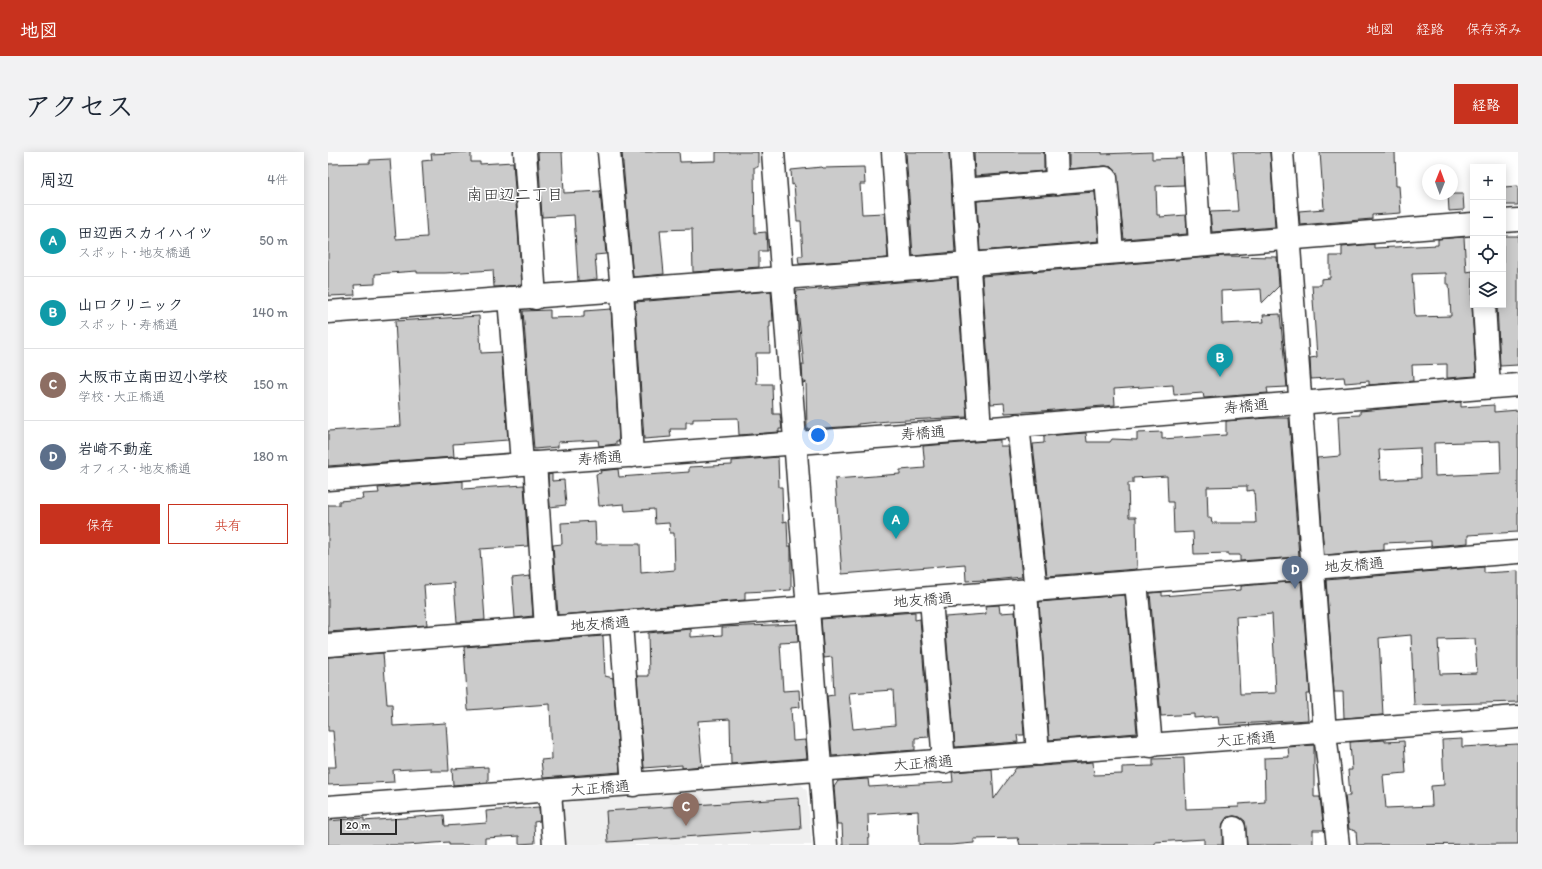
<!DOCTYPE html>
<html lang="ja">
<head>
<meta charset="utf-8">
<style>
  :root { --surface:#fff; --page:#f2f2f3; --text:#1f2937; --muted:#747a83; --line:#e0e1e3; --accent:#c8321e }
  body { margin:0; font-family:Itim,"Klee One",sans-serif; background:var(--page); color:var(--text) }
  .controls { position:absolute; right:12px; top:12px; display:grid; overflow:hidden; border-radius:0px; box-shadow:0 2px 10px #0003 }
  .controls button { width:36px; height:36px; display:grid; place-items:center; padding:0; border:0; border-bottom:1px solid var(--line); background:var(--surface); color:var(--text); font:20px sans-serif }
  .compass { position:absolute; left:1094px; top:12px; width:36px; height:36px; border-radius:50%; background:var(--surface); box-shadow:0 2px 10px #0003; rotate:1deg }
  .scale { position:absolute; left:12px; bottom:10px; width:57px; box-sizing:border-box; padding-left:4px; border:2px solid #2b2b2b; border-top:0; font-size:11px; line-height:14px; white-space:nowrap; color:#2b2b2b; -webkit-text-stroke:3px #fff; paint-order:stroke }
  .you { position:absolute; left:490px; top:283px; width:14px; height:14px; margin:-10px; border:3px solid #fff; border-radius:50%; background:#1a73e8; box-shadow:0 0 0 6px #1a73e833 }
  .badge { display:grid; place-items:center; width:26px; height:26px; border-radius:50%; background:var(--accent); color:#fff; font-size:13px; font-weight:700 }
  .pin { position:absolute; translate:-50% -33px; filter:drop-shadow(0 1px 2px #0008) }
  .pin::after { content:''; position:absolute; top:21px; width:14px; height:12px; background:inherit; clip-path:polygon(0 0,100% 0,50% 100%) }
  .list { margin:0; padding:0; list-style:none }
  h2 { display:flex; justify-content:space-between; align-items:center; height:52px; margin:0; padding:0 16px; font-size:17px }
  h2 small { font-size:13px; font-weight:400; color:var(--muted) }
  .list li { display:grid; grid-template-columns:26px 1fr auto; gap:12px; align-items:center; box-sizing:border-box; height:72px; padding:0 16px; border-top:1px solid var(--line) }
  .list b { display:block; font-size:15px; white-space:nowrap }
  .list p { margin:0; font-size:13px; white-space:nowrap; color:var(--muted) }
  .list em { font-size:13px; font-style:normal; color:var(--muted) }
  .actions { display:flex; gap:8px; padding:12px 16px }
  .actions a { flex:1; padding:9px 0; border:1px solid var(--accent); border-radius:0px; text-align:center; font-size:14px; color:var(--accent) }
  .actions .main { background:var(--accent); color:#fff }
  .icon { flex:none; width:22px; height:22px; fill:none; stroke:currentColor; stroke-width:2; stroke-linecap:round; stroke-linejoin:round }
  .map { position:relative; flex:none; width:1190px; height:693px; overflow:hidden; border-radius:0px }
  header { display:flex; align-items:center; gap:24px; box-sizing:border-box; height:56px; padding:0 20px; background:var(--accent); color:#fff }
  header strong { font-size:19px }
  nav { display:flex; gap:22px; margin-inline-start:auto; font-size:14px }
  .intro { display:flex; align-items:center; justify-content:space-between; box-sizing:border-box; height:96px; padding:0 24px }
  h1 { margin:0; font-size:28px }
  .button { padding:10px 18px; border-radius:0px; background:var(--accent); color:#fff; font-size:14px; font-weight:700 }
  main { display:flex; gap:24px; padding:0 24px }
  aside { flex:1; background:var(--surface); border-radius:0px; box-shadow:0 2px 10px #0003 }
  .map>svg:first-child { display:block }
  .built { fill:#efefef }
  .building { fill:#cbcbcb; stroke:#2b2b2b; fill-rule:evenodd }
  .lines { fill:none; stroke-linecap:round; stroke-linejoin:round }
  .minor-casing { stroke:#2b2b2b; stroke-width:25 }
  .minor { stroke:#fff; stroke-width:22 }
  .labels { text-anchor:middle; dominant-baseline:central; stroke-width:3; stroke-linejoin:round; paint-order:stroke }
  .street-label { font-size:15px; fill:#2b2b2b; stroke:#fff }
  .neighbourhood-label { font-size:16px; fill:#2b2b2b; stroke:#fff }
</style>
</head>
<body>
<header>
<strong>地図</strong>
<nav><a>地図</a><a>経路</a><a>保存済み</a></nav>
</header>
<div class="intro"><h1>アクセス</h1><a class="button">経路</a></div>
<main>
<aside>
<h2>周辺<small>4件</small></h2>
<ul class="list">
<li><span class="badge" style="background:#0f9aa8">A</span><div><b>田辺西スカイハイツ</b><p>スポット · 地友橋通</p></div><em>50 m</em></li>
<li><span class="badge" style="background:#0f9aa8">B</span><div><b>山口クリニック</b><p>スポット · 寿橋通</p></div><em>140 m</em></li>
<li><span class="badge" style="background:#8d6e63">C</span><div><b>大阪市立南田辺小学校</b><p>学校 · 大正橋通</p></div><em>150 m</em></li>
<li><span class="badge" style="background:#5c6f8a">D</span><div><b>岩崎不動産</b><p>オフィス · 地友橋通</p></div><em>180 m</em></li>
</ul>
<div class="actions"><a class="main">保存</a><a>共有</a></div>
</aside>
<div class="map">
<svg width="1190" height="693" viewBox="0 0 1190 693">
  <rect width="100%" height="100%" fill="#fff"/>
  <filter id="ink" filterUnits="userSpaceOnUse"><feTurbulence type="fractalNoise" baseFrequency=".025" numOctaves="2"/><feDisplacementMap in="SourceGraphic" scale="8" xChannelSelector="R" yChannelSelector="G"/><feConvolveMatrix kernelMatrix="1 2 1 2 8 2 1 2 1" color-interpolation-filters="sRGB"/></filter>
  <g filter="url(#ink)">
    <path class="built" d="M472 631 479 639 484 693H236L233 655 241 648Z"/>
    <g class="building">
      <path d="M143 0V10H152V12L185 10 194 133 166 135 165 118 117 121H89V119L47 122V132L26 133 27 143 0 144V12L42 11V8L62 7 68 87 99 85 94 9 104 8 103 2Z"/>
      <path d="M210 0H234L236 41 272 39 278 102 267 103 269 127 250 129 246 63 214 65Z"/>
      <path d="M294 0H351L352 10 388 9V0H430V15H426L427 81 438 80 439 99H431V115L365 120 364 77 332 78 336 122 305 125Z"/>
      <path d="M578 0H621L627 100 585 104Z"/>
      <path d="M646 0H716V19L647 24Z"/>
      <path d="M741 0H774V2L824 0V7L854 6 856 33 828 34 829 63H832V65L858 63 859 82 796 87 788 19 784 15 777 14 741 17Z"/>
      <path d="M905 0H942L947 75 884 80 882 60 910 59Z"/>
      <path d="M992 0H1067L1068 34H1071L1073 61 1044 63V67L972 73 971 59 996 57Z"/>
      <path d="M494 15 495 16 536 15 537 32H532L534 62 557 61 560 106 471 112 470 104H475L473 69H469L466 32 464 33 463 18Z"/>
      <path d="M1190 34V53H1175V35Z"/>
      <path d="M767 40 771 89 652 99 649 49Z"/>
      <path d="M1120 42H1135L1136 58 1121 59Z"/>
      <path d="M1175 84H1190V213L1172 214 1169 153H1175Z"/>
      <path d="M1136 85 1138 120 1145 119 1144 154 1148 224 1119 226V212L1084 213 1085 229 1041 233V229L1017 231 1016 225 983 227 982 206 989 205 984 133H993V127L1002 126V104H1014V95L1046 92V96L1110 93V87ZM1118 121V132H1121L1123 164 1087 165 1084 122Z"/>
      <path d="M896 104 949 105 951 134 934 151 933 137 893 139 894 172 936 170 935 163 952 162 959 235 939 236 940 241 876 246 875 241 846 243 845 233 786 237 787 253 714 259 677 261 676 251 663 252 654 124Z"/>
      <path d="M629 125 639 265 560 269 530 272V274L479 277 478 230 475 231 474 213H476L468 139Z"/>
      <path d="M443 139 445 169H442V175H441L442 201H428L429 232H444L445 262H452L454 277H451V280L411 283 410 266 365 267V270H358V277H342L343 285 316 287 307 150Z"/>
      <path d="M283 157 291 289H288V292L271 294 270 288 230 290V295L206 297 195 159 222 158V166L256 165V159Z"/>
      <path d="M151 164 153 201 173 200 180 288 125 292 126 305 0 314V279L73 274 67 169Z"/>
      <path d="M1133 250V255L1166 253V260L1190 258V380L1140 383V391L1103 394V389L1056 391V398L996 403 989 306 1012 304 1010 264 1032 263V259ZM1172 289 1173 321 1107 324 1106 291ZM1092 296 1093 326 1053 328 1051 298Z"/>
      <path d="M941 266H961L971 405 912 409V403H900V401L866 402 865 380 846 381 845 350H840L839 324 805 326V331H800L801 365H808L809 417 719 424 705 292 716 291V284L758 281 759 290H782L784 287 809 288V281L834 280V287L898 283V269ZM919 334V339L926 338 928 371H884L883 366H880L879 335Z"/>
      <path d="M672 288V294H680L694 425 656 429V428L638 429 637 412 514 422 507 327 572 322V318L597 316 595 294Z"/>
      <path d="M450 305 451 335H454L455 370 459 369 460 394H463V438L417 440V448L230 463 225 393 234 392 233 371 267 369 268 392H312L313 421 347 418 346 381H342L341 371 327 372 326 357 297 359 296 352 271 354 268 322 273 321 272 319 290 317 291 325 361 320V315L404 313V309Z"/>
      <path d="M224 322V329L236 328 238 353 222 355 220 323Z"/>
      <path d="M135 329V337L196 333 200 394 152 397 157 468 129 470 126 431 96 433 99 473 0 480V353H11V349L35 347 34 342 51 341 50 336Z"/>
      <path d="M1156 415V421L1190 419V550L1086 553 1083 483 1051 486 1055 563 1016 566 1015 540H1006L998 428ZM1147 487 1149 521 1112 522 1110 488Z"/>
      <path d="M202 424 205 464 187 466 184 426Z"/>
      <path d="M973 429 982 542H978L980 568 891 573 890 564 866 566V562L833 564 822 441 834 440V444L898 439 913 438V434ZM944 462 948 541 912 542 908 465Z"/>
      <path d="M797 443 809 581 721 588 711 450Z"/>
      <path d="M671 453 672 461 687 460 696 583H689L690 590 627 595 617 465 658 462 657 454Z"/>
      <path d="M587 460V468L592 467 601 585 587 586V598L504 604 499 544 506 543 505 521 504 505 496 506 493 467ZM565 538 567 573 525 577 521 541Z"/>
      <path d="M469 472 470 490 452 491 455 539 471 538 472 555 463 556 465 589 477 588 479 606 403 612 402 567 370 569 374 614 354 616V613L316 616 309 524H321L320 481 363 477V485L394 483V475Z"/>
      <path d="M275 484 277 524 285 526 292 620 215 626 213 608 224 607 222 552 140 558 136 495Z"/>
      <path d="M55 501 59 552H64L65 574 118 571 121 619H103V616L65 618 66 630 0 633V615H8L5 579H0V505Z"/>
      <path d="M1134 587V595L1190 592V692L1029 693 1028 679 1021 677 1017 644H1022L1020 618H1024L1022 590 1057 588V590L1076 589 1078 621 1055 623 1058 656 1104 654 1103 634 1116 633 1114 588Z"/>
      <path d="M986 593V645H992L996 678H985V693H919L917 669 912 665 906 664 899 665 895 671 894 693H876V687L827 690V693H692L690 686 646 687V691L623 693H591L590 659 540 662 541 693H515L514 672H509L506 635 510 629 540 627 541 635 625 630 624 620 664 617 666 647 688 616 765 610 766 623 794 622V615L825 614V607L856 606 858 657 911 655V652L937 650 936 606 961 605 960 595Z"/>
      <path d="M160 615V630L125 633 124 617Z"/>
      <path d="M471 646 473 677 280 690 278 659Z"/>
      <path d="M211 655 212 669 206 670 207 691 191 692V684L157 686V693H121V690L79 693H0V669L36 666V669L116 663 117 674 159 671 158 659Z"/>
    </g>
    <g class="lines">
      <defs>
        <g id="minor">
          <path d="M197 0 207 146"/>
          <path d="M281 0 294 138 304 304"/>
          <path d="M445 0 498 693"/>
          <path d="M565 0 573 117"/>
          <path d="M633 0 652 277"/>
          <path d="M728 0 729 31"/>
          <path d="M866 0 872 92"/>
          <path d="M954 0 997 581 1010 693"/>
          <path d="M635 38 778 26 784 100"/>
          <path d="M1175 69 1190 68"/>
          <path d="M181 146 194 311"/>
          <path d="M1156 153 1161 235"/>
          <path d="M0 160 641 112 1145 72"/>
          <path d="M690 273 708 438"/>
          <path d="M207 311 218 476"/>
          <path d="M0 327 652 277 1190 233"/>
          <path d="M808 430 823 594"/>
          <path d="M698 440 710 602"/>
          <path d="M603 447 616 610"/>
          <path d="M293 471 305 633"/>
          <path d="M0 493 1190 400"/>
          <path d="M222 640 226 693"/>
          <path d="M0 655 1190 565"/>
          <path d="M906 676 907 693"/>
        </g>
      </defs>
      <use href="#minor" class="minor-casing"/>
      <use href="#minor" class="minor"/>
    </g>
  </g>
  <g class="labels">
    <g class="street-label">
      <text transform="translate(918 254) rotate(-5)">寿橋通</text>
      <text transform="translate(595 281) rotate(-4)">寿橋通</text>
      <text transform="translate(272 306) rotate(-4)">寿橋通</text>
      <text transform="translate(1026 413) rotate(-4)">地友橋通</text>
      <text transform="translate(595 448) rotate(-4)">地友橋通</text>
      <text transform="translate(272 472) rotate(-4)">地友橋通</text>
      <text transform="translate(918 587) rotate(-4)">大正橋通</text>
      <text transform="translate(595 611) rotate(-4)">大正橋通</text>
      <text transform="translate(272 636) rotate(-4)">大正橋通</text>
    </g>
    <g class="neighbourhood-label">
      <text x="187" y="42">南田辺二丁目</text>
    </g>
  </g>
</svg>
<div class="controls">
<button>+</button>
<button>−</button>
<button><svg class="icon" aria-label="locate" viewBox="0 0 24 24"><circle cx="12" cy="12" r="6"/><path d="M12 2v4M12 18v4M2 12h4M18 12h4"/></svg></button>
<button><svg class="icon" aria-label="layers" viewBox="0 0 24 24"><path d="M12 4l9 5-9 5-9-5zM3 14l9 5 9-5"/></svg></button>
</div>
<svg class="compass" viewBox="-18 -18 36 36"><path d="M0-13l5 13h-10z" fill="#e53935"/><path d="M0 13l5-13h-10z" fill="#747a83"/></svg>
<div class="scale">20 m</div>
<div class="you"></div>
<div class="pin badge" style="left:568px;top:387px;background:#0f9aa8">A</div>
<div class="pin badge" style="left:892px;top:225px;background:#0f9aa8">B</div>
<div class="pin badge" style="left:358px;top:674px;background:#8d6e63">C</div>
<div class="pin badge" style="left:967px;top:437px;background:#5c6f8a">D</div>
</div>
</main>
</body>
</html>
